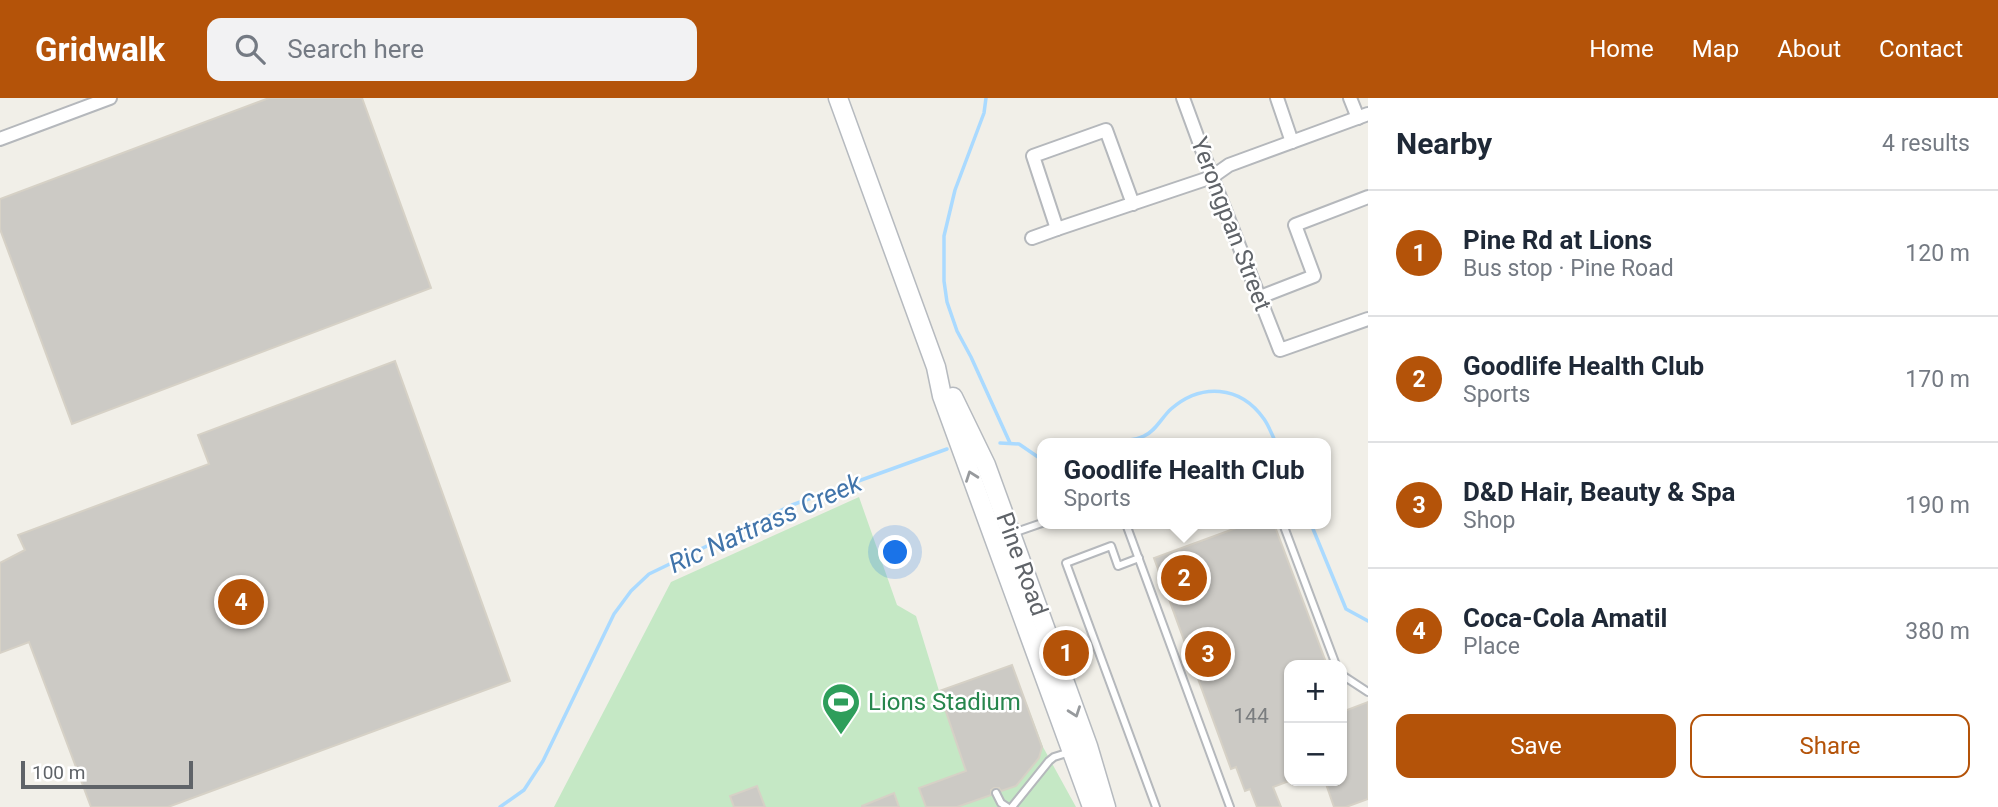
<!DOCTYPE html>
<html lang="en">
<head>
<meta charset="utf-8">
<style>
  :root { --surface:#fff; --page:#f2f2f3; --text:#1f2937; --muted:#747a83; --line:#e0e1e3; --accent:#b45309 }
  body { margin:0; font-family:Roboto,sans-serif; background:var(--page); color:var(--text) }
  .controls { position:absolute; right:21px; bottom:21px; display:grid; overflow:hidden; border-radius:14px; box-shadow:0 2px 5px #0004 }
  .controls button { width:63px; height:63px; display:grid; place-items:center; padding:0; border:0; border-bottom:2px solid var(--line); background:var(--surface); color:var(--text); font:35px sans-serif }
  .scale { position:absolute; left:21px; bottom:18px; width:172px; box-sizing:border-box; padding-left:7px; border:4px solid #5f6368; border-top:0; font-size:19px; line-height:24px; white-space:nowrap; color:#5f6368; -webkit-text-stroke:5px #fff; paint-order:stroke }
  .you { position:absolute; left:896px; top:455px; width:24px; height:24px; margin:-18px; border:5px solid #fff; border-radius:50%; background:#1a73e8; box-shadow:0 0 0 10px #1a73e833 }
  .badge { display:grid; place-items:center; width:46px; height:46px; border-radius:50%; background:var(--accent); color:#fff; font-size:23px; font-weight:700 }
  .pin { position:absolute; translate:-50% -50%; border:4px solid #fff; box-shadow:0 2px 7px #0006 }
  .popup { position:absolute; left:1037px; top:340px; width:294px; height:91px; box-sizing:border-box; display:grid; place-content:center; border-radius:14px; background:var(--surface); filter:drop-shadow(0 2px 5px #0005); font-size:23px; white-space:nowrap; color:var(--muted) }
  .popup b { font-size:26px; color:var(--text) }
  .popup::after { content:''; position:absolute; left:50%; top:100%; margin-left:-14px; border:14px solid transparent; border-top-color:var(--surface) }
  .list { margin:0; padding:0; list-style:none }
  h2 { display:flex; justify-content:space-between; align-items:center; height:91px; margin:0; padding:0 28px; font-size:30px }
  h2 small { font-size:23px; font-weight:400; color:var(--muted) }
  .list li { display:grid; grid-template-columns:46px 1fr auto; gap:21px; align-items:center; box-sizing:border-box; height:126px; padding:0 28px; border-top:2px solid var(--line) }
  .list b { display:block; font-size:26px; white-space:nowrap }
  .list p { margin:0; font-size:23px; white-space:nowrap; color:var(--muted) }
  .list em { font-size:23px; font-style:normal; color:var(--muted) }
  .actions { display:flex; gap:14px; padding:21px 28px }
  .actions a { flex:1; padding:16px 0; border:2px solid var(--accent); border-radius:14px; text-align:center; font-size:24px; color:var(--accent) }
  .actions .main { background:var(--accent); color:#fff }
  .icon { flex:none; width:38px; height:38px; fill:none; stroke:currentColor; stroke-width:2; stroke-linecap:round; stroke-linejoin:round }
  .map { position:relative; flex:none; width:1368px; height:709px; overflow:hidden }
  header { display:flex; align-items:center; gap:42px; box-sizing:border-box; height:98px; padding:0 35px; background:var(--accent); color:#fff }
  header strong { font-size:33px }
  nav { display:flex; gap:38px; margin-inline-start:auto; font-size:24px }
  .search { width:490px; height:63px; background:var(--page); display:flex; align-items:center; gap:18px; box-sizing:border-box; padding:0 24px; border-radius:14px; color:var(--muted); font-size:26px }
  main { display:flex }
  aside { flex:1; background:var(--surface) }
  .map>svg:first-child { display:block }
  .green { fill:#c5e8c5 }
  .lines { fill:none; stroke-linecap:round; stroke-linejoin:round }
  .stream { stroke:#aadaff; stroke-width:3.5 }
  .building { fill:#cccac5; stroke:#d6d1c6; stroke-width:2 }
  .lane-casing { stroke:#b5b8bc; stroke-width:10 }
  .street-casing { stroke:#b5b8bc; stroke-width:16 }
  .secondary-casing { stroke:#b6babf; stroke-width:21 }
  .lane { stroke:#fff; stroke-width:6 }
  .street { stroke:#fff; stroke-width:12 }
  .secondary { stroke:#fff; stroke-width:18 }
  .oneway { stroke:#979a9d }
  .labels { text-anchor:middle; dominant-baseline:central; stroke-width:5; stroke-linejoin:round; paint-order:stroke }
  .number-label { font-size:21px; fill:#7a7d7f }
  .street-label { font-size:24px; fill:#5f6368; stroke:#fff }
  .leisure-label { font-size:24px; fill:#27864d; stroke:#fff; text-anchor:start }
  .water-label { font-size:26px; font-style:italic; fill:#4174aa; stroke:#fff }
</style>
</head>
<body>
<header>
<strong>Gridwalk</strong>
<div class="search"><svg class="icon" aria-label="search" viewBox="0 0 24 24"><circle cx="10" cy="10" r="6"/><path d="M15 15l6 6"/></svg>Search here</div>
<nav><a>Home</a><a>Map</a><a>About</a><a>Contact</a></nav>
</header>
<main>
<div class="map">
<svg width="1368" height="709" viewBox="0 0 1368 709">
  <rect width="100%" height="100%" fill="#f1efe8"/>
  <path class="green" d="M859 399 897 507 916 518 939 593 1012 567 1043 649 1076 709H554L671 484Z"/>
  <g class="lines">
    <g class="stream">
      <path d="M986 0 984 15 955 92 944 138V183L947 204 957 233 971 259 1010 345"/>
      <path d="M1000 345 1019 346 1038 359H1042"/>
      <path d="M1092 345C1109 340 1127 346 1144 338 1155 334 1162 319 1171 311 1201 285 1240 287 1264 321 1269 328 1272 337 1276 345"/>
      <path d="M1311 426 1346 511 1368 523"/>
      <path d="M500 709 524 692 543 663 614 516 631 493 649 476 792 407 947 351"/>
    </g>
  </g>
  <g class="building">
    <path d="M269 0H362L431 190 72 326 0 131V101Z"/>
    <path d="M395 263 510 583 168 709H91L29 544 0 555V465L25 452 18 437 209 366 198 337Z"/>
    <path d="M1247 426H1274L1327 567H1289V683L1273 689 1281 709H1257L1250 691 1245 693 1236 669 1231 671 1154 460Z"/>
    <path d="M1012 567 1042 649 1039 660 1016 688 1001 693 999 690H994L991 692V697L957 709H926L919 690 966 673 939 593Z"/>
    <path d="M1368 604V701L1346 709H1334L1325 683H1342V614Z"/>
    <path d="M757 688 765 709H734L730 698Z"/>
    <path d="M894 695 899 709H862V708Z"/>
  </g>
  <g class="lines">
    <defs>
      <g id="lane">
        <path d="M1126 426 1230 709"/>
        <path d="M1283 426 1336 567"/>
        <path d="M1013 435 1042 425"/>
        <path d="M1139 460 1118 468 1111 448 1066 465 1156 709"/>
        <path d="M1342 577 1368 594"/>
        <path d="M996 695 1001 705 1007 709"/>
        <path d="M1012 709 1049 663 1054 659 1070 654"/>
      </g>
      <g id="street">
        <path d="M1183 0 1212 79 1280 252 1368 221"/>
        <path d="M1277 0 1292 44"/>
        <path d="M1350 0 1358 20"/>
        <path d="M0 41 110 0"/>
        <path d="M1133 106 1106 32 1033 58 1057 131 1212 79 1229 67 1368 16"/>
        <path d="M1032 140 1057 131"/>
        <path d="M1260 199 1314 178 1295 127 1368 99"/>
      </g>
      <g id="secondary">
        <path d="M838 0 936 269 942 298 1092 709"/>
        <path d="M953 299 986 367 1088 648 1106 709"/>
      </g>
    </defs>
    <use href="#lane" class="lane-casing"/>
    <use href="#street" class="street-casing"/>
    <use href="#secondary" class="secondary-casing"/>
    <use href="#lane" class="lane"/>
    <use href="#street" class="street"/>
    <use href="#secondary" class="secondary"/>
  </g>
  <defs><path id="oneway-chevron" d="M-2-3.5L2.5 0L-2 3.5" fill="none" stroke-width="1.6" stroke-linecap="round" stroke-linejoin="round" transform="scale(1.75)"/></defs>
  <g class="oneway">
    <use href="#oneway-chevron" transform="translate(971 378) rotate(-110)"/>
    <use href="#oneway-chevron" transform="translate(1075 614) rotate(70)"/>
  </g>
  <defs>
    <symbol id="stadium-pin" viewBox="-11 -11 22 30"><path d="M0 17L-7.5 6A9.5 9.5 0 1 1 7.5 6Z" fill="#2e9e5b" stroke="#fff"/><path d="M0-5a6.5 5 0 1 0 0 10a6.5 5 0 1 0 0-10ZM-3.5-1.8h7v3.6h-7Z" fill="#fff"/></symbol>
  </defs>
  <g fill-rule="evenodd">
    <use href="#stadium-pin" x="819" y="582" width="44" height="60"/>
  </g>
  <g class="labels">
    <g class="number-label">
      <text x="1251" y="618">144</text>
    </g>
    <g class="street-label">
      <text transform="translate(1231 126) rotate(69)">Yerongpan Street</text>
      <text transform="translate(1022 466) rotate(70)">Pine Road</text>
    </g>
    <g class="leisure-label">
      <text x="868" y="604">Lions Stadium</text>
    </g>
    <g class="water-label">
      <text transform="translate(765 425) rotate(-24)">Ric Nattrass Creek</text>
    </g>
  </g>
</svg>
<div class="controls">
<button>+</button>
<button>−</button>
</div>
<div class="scale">100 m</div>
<div class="you"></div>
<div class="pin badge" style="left:1066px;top:555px">1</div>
<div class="pin badge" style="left:1184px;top:480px">2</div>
<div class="popup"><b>Goodlife Health Club</b>Sports</div>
<div class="pin badge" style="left:1208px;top:556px">3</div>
<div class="pin badge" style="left:241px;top:504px">4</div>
</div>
<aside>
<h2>Nearby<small>4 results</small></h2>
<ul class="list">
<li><span class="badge">1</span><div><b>Pine Rd at Lions</b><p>Bus stop · Pine Road</p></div><em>120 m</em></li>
<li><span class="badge">2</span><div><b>Goodlife Health Club</b><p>Sports</p></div><em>170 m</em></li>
<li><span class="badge">3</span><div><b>D&amp;D Hair, Beauty &amp; Spa</b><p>Shop</p></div><em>190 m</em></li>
<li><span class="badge">4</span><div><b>Coca-Cola Amatil</b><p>Place</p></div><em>380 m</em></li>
</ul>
<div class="actions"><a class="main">Save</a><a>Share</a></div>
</aside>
</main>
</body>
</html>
